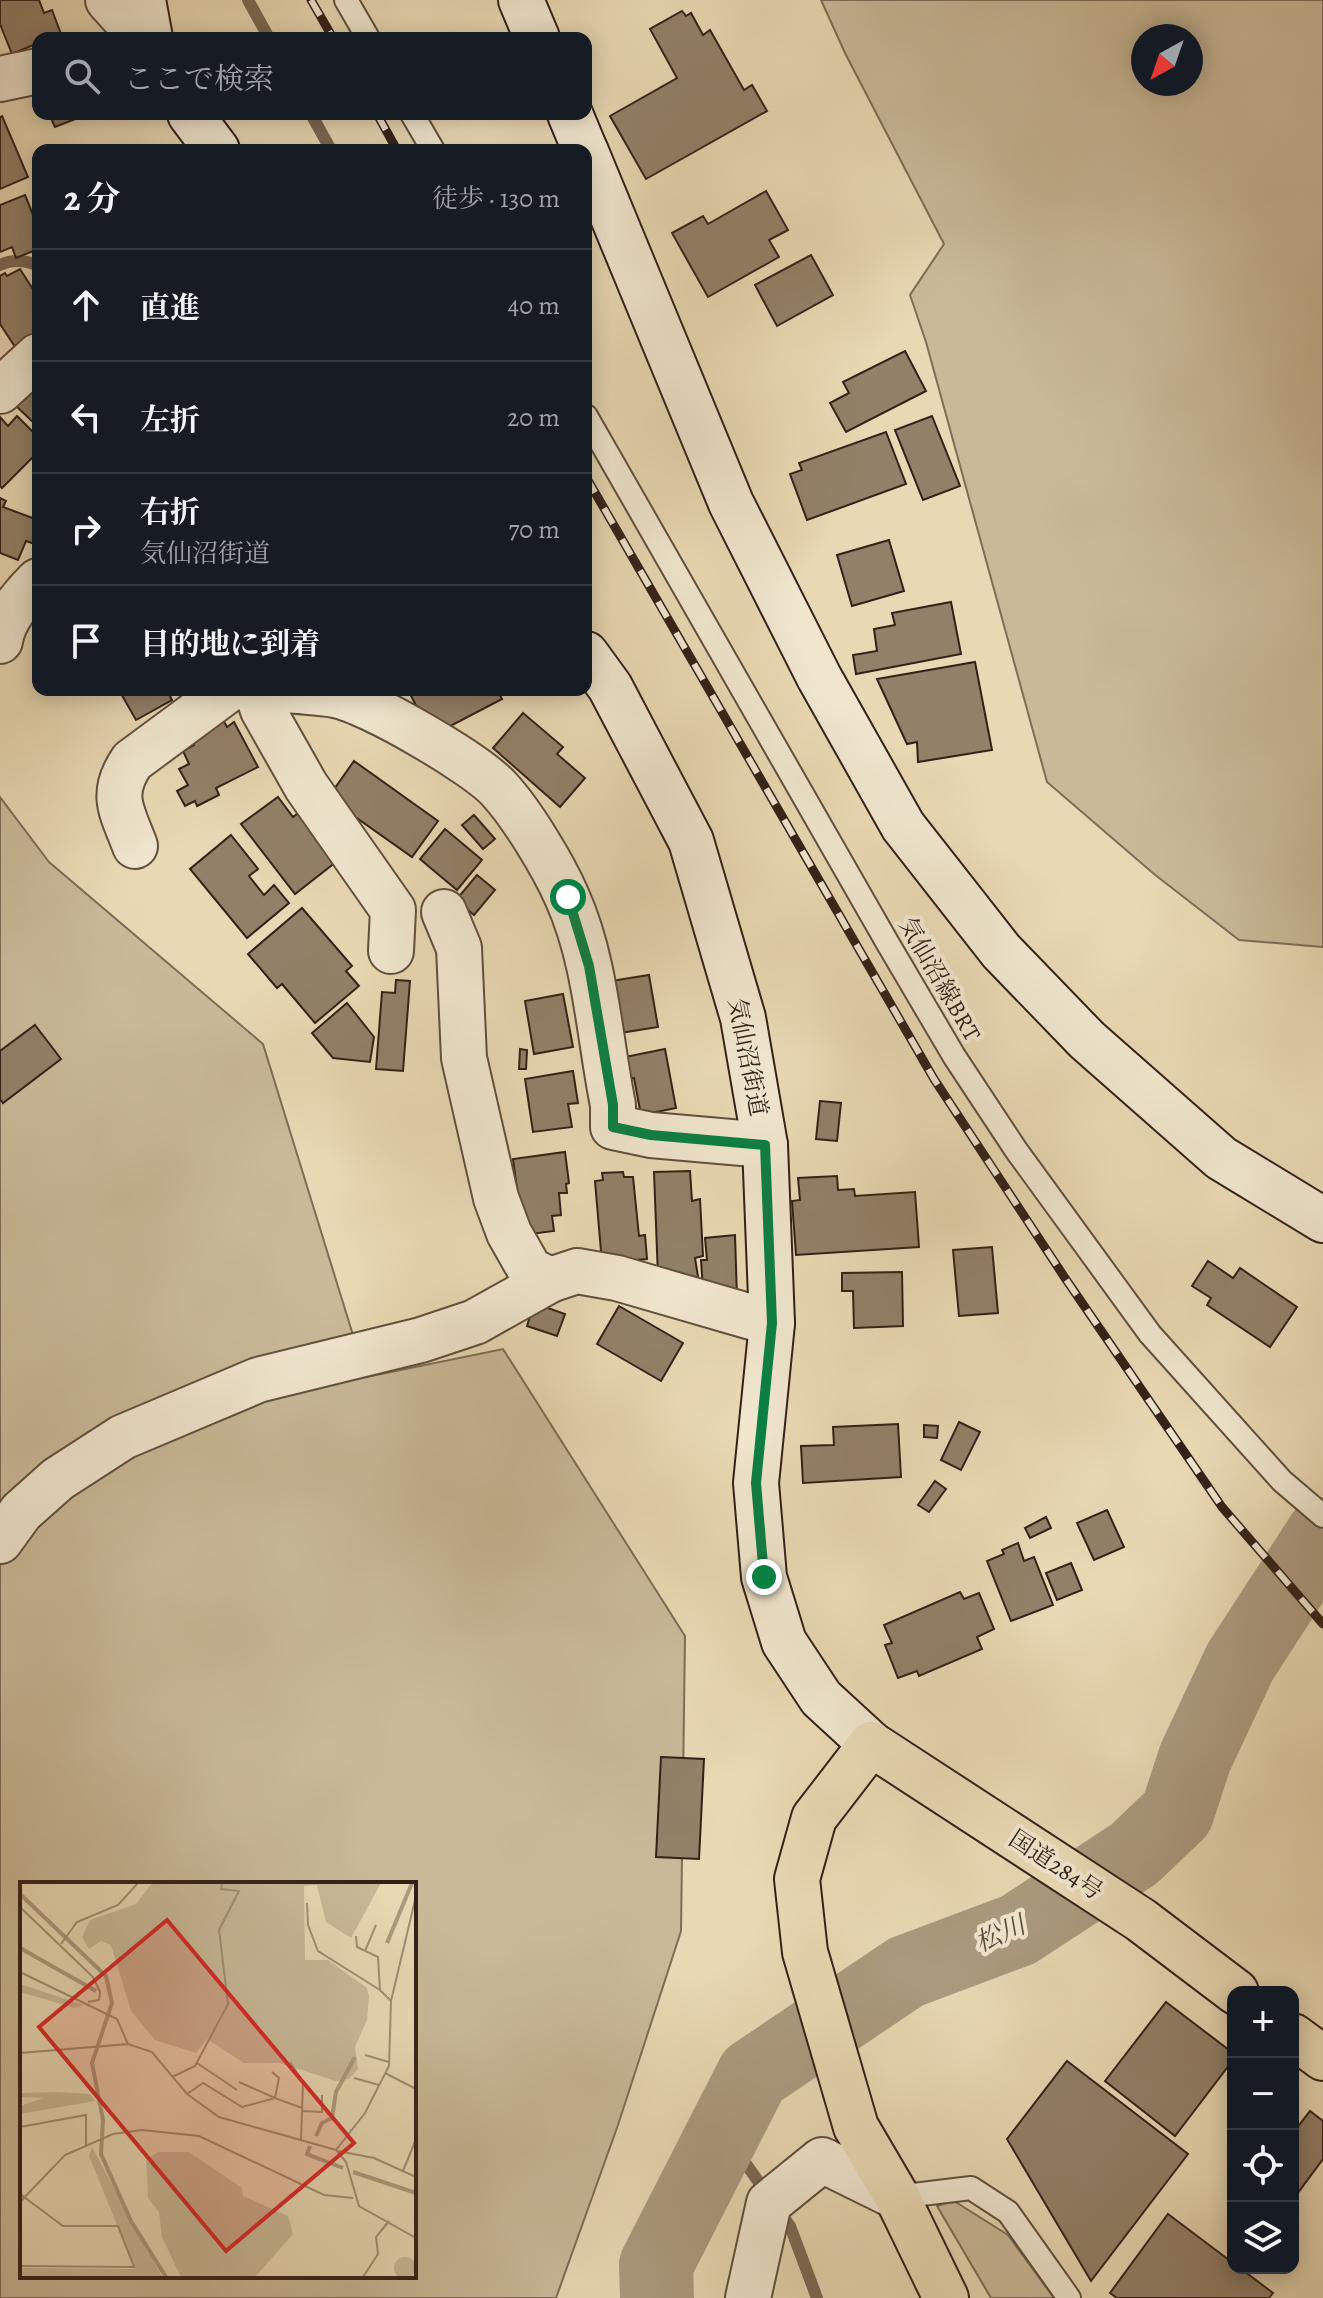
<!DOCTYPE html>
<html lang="ja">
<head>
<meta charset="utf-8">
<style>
  :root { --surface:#171b24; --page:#242831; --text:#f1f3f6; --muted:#9ea1a6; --line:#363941 }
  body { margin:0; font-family:Alegreya,"Noto Serif JP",serif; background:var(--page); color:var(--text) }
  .controls { position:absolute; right:24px; bottom:24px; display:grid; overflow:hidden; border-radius:16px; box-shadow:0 4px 20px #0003 }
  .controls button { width:72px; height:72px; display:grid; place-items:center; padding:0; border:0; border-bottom:2px solid var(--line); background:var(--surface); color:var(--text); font:40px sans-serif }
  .compass { position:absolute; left:1131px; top:24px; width:72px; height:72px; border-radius:50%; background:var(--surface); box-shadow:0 4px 20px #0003; rotate:220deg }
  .stop { position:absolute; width:24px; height:24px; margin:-18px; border:6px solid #0b8043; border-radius:50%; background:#fff }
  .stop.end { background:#0b8043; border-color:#fff; box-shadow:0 2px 8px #0008 }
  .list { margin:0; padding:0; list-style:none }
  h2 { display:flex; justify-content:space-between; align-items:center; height:104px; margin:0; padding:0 32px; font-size:34px }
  h2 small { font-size:26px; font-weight:400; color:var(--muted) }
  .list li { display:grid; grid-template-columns:52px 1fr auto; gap:24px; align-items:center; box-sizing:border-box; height:112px; padding:0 32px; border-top:2px solid var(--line) }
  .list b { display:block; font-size:30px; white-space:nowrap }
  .list p { margin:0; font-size:26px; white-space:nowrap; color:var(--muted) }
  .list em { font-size:26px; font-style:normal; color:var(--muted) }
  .icon { flex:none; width:44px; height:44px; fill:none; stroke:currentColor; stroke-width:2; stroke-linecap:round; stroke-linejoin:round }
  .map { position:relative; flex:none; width:1323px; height:2298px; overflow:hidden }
  .search { position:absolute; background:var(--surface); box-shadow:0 4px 20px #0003; left:32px; top:32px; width:560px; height:88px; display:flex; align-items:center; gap:20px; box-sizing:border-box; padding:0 28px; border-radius:16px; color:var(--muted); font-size:30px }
  .panel { position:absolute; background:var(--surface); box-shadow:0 4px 20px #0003; left:32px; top:144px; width:560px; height:552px; border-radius:16px }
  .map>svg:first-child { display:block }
  .green { fill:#c9b998; stroke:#7e6d57; stroke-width:2; fill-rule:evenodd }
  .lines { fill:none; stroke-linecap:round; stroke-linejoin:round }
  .stream { stroke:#7b6a54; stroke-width:12 }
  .river { stroke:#ab9a7e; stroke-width:74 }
  .building { fill:#928068; stroke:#342116; stroke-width:2 }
  .lane-casing { stroke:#614f3d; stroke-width:26 }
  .street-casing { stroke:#614f3d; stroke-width:48 }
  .secondary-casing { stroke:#342116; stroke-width:48 }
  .highway-casing { stroke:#342116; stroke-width:48 }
  .lane { stroke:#f0e6ce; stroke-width:22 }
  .street { stroke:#f0e6ce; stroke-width:44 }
  .secondary { stroke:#f0e6ce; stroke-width:44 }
  .highway { stroke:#e8d8b3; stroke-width:44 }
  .rail-casing { stroke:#342116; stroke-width:9 }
  .rail { stroke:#f0e6ce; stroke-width:6; stroke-dasharray:18; stroke-linecap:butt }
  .route { stroke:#0b8043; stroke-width:10 }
  .labels { text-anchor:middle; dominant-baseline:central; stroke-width:8; stroke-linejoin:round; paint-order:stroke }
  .street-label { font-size:24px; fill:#342116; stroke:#f0e6ce }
  .water-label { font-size:26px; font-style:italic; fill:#5e4b3a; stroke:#f0e6ce }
  .inset-river { fill:none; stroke:#ab9a7e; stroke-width:4 }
  .inset-road { fill:none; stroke:#a08f74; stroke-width:2 }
  .view { fill:#d62828; fill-opacity:0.15; stroke:#d62828; stroke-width:4 }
  .inset-edge { fill:none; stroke:#342116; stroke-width:4 }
</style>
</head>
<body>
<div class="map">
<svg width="1323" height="2298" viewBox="0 0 1323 2298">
  <rect width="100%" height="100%" fill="#e8d8b3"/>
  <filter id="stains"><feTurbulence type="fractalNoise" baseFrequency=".0025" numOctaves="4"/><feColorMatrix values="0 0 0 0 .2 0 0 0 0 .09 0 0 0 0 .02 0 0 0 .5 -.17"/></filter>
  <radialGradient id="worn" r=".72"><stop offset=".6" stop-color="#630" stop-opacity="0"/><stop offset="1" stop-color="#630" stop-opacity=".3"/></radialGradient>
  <g class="green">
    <path d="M821 0H1323V947L1239 940 1154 874 1047 782 926 342 910 295 944 244 845 53ZM1143 36H1191V84H1143Z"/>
    <path d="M0 797 49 862 263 1044 366 1377 503 1349 685 1636 681 1931 618 2125 556 2298H0ZM22 1884H414V2276H22Z"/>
    <path d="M954 2201 1008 2235 1054 2298H991L937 2206Z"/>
  </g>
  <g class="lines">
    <g class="stream">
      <path d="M248 0 269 38"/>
      <path d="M311 114 331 150"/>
      <path d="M0 265C12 259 27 260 38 266"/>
      <path d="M724 2133 768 2195"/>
      <path d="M778 2210 790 2226 817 2298"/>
    </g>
    <path class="river" d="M657 2298 656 2265 753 2075 906 1972 1018 1930 1134 1854 1177 1813 1195 1758 1240 1662 1323 1534"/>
  </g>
  <g class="building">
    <path d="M0 0H39L44 13 52 10 61 34 52 38H38V43L12 54 0 24Z"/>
    <path d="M682 11 686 16 691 13 703 35 710 30 744 90 752 85 767 111 646 179 610 116 677 78 650 29Z"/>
    <path d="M49 114H88L55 127Z"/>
    <path d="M2 116 28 177 0 189V117Z"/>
    <path d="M766 191 788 230 769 240 779 257 708 297 672 233 703 216 708 224Z"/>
    <path d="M25 195 38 227V249L16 258 12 247 0 252V205Z"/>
    <path d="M811 255 833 295 777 326 755 285Z"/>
    <path d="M20 269 36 294 38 293V337L17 350 0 324V276L5 273 7 276Z"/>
    <path d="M905 351 926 391 846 432 830 403 849 393 843 382Z"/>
    <path d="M38 379V427L14 404Z"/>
    <path d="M17 416 38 437V452L2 488 0 486V417L8 426Z"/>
    <path d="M932 416 960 486 923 500 895 430Z"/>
    <path d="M886 432 906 484 807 520 790 474 802 470 799 463Z"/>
    <path d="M0 498 6 501 3 507 38 520V545L26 541 18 560 0 553Z"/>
    <path d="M889 540 904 591 852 606 837 555Z"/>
    <path d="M951 602 961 654 856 674 853 655 877 651 874 629 895 625 892 613Z"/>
    <path d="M975 662 992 750 918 762 917 742 907 744 877 679Z"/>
    <path d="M119 690H167L172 700 136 720Z"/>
    <path d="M408 690H497L502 699 437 733 423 719Z"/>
    <path d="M523 713 563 747 557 754 585 778 560 807 493 748Z"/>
    <path d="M222 718 227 727 234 722 258 767 216 788 219 795 197 806 195 801 185 806 177 791 188 785 179 769 189 764 183 751 194 745 189 736Z"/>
    <path d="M354 761 438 821 412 857 337 804 330 795Z"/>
    <path d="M278 797 293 817 306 807 336 862 295 894 241 824Z"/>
    <path d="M474 815 495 839 483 849 462 825Z"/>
    <path d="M445 829 482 860 457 890 420 859Z"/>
    <path d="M231 835 258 869 249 876 264 895 274 885 289 903 247 938 190 869Z"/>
    <path d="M477 875 495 890 474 915 456 900Z"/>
    <path d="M302 908 352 966 346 971 359 986 315 1023 282 984 277 988 248 954Z"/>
    <path d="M649 975 658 1027 620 1033 611 981Z"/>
    <path d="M396 980 410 981 403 1071 376 1069 382 992 395 993Z"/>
    <path d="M563 994 573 1047 534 1054 525 1001Z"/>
    <path d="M347 1003 374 1037 370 1062 333 1058 312 1033Z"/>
    <path d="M35 1025 61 1059 3 1103 0 1099V1051Z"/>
    <path d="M520 1049 527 1050 526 1069H519Z"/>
    <path d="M665 1049 676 1108 641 1115 634 1078 629 1079 625 1057Z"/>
    <path d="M573 1071 578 1103 568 1104 572 1127 533 1132 525 1079Z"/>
    <path d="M820 1101 841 1103 837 1141 816 1139Z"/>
    <path d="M565 1152 569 1183 566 1184 567 1193H559L561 1215 552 1216 554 1231 523 1235 513 1159Z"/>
    <path d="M690 1171 692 1201 700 1199 703 1256 695 1258 700 1289 658 1277 654 1172Z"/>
    <path d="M623 1172 624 1177H633L639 1236 645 1235 647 1259 602 1263 595 1181 603 1180 602 1173Z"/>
    <path d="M837 1176 838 1190 854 1189 855 1196 915 1192 919 1247 796 1255 792 1201 800 1200 798 1178Z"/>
    <path d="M735 1235 737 1298 703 1289 701 1260H707L705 1238Z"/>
    <path d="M992 1247 998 1313 959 1316 953 1250Z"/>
    <path d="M1208 1261 1233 1278 1240 1268 1297 1307 1270 1347 1207 1305 1211 1298 1192 1286Z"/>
    <path d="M902 1272 903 1326 854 1328 853 1291H842V1273Z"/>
    <path d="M534 1303 565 1314 557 1336 527 1326Z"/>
    <path d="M619 1306 683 1343 661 1381 597 1344Z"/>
    <path d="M959 1422 980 1432 961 1470 941 1460Z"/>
    <path d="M898 1424 901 1477 803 1483 801 1446 834 1445 833 1427Z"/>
    <path d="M924 1425 938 1426 937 1438 924 1437Z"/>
    <path d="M935 1481 946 1489 929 1512 918 1505Z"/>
    <path d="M1107 1510 1124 1547 1094 1560 1077 1523Z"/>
    <path d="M1046 1517 1051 1528 1030 1538 1025 1528Z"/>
    <path d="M1018 1543 1024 1561 1034 1557 1053 1605 1011 1621 987 1561 1004 1554 1002 1550Z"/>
    <path d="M1071 1563 1082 1590 1057 1600 1046 1573Z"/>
    <path d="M960 1592 964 1599 979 1593 994 1629 977 1637 982 1649 919 1676 917 1671 898 1678 885 1645 892 1643 884 1625Z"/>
    <path d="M661 1757 704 1759 699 1859 656 1857Z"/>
    <path d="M1166 2002 1233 2053V2060L1175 2136 1105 2081Z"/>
    <path d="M1067 2061 1188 2154 1091 2281 1007 2139Z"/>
    <path d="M1310 2111 1323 2121V2159L1297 2194 1293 2191V2133Z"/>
    <path d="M1168 2214 1233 2263V2268H1240L1273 2293 1269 2298H1117L1110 2293Z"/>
  </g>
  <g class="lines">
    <defs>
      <g id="lane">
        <path d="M346 0 368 38"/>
        <path d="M412 114 433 150"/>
        <path d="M586 416 887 942 954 1056 1016 1150 1150 1334 1282 1481 1323 1516"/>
        <path d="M897 2197 971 2188 1008 2212 1069 2298"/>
      </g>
      <g id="street">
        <path d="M108 0 142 38"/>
        <path d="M0 79 38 71"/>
        <path d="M0 391 38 356"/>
        <path d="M0 641C3 619 22 597 38 581"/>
        <path d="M256 690 263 710 306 786 393 910 391 951"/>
        <path d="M287 690C303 692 320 692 335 695 369 701 476 764 499 789 522 814 553 865 567 897 596 961 599 1036 613 1105V1127L651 1135 765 1145"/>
        <path d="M135 846C122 811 109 795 132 761L228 690"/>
        <path d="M444 912 459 948 464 1058 496 1198 509 1233 530 1270 550 1280"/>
        <path d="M0 1541 21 1512 58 1479 123 1437 258 1380 421 1340 475 1322 550 1280 577 1271 617 1278 772 1323"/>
        <path d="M748 2298 769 2203 822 2160 897 2197"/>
      </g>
      <g id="secondary">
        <path d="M143 0 150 38"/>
        <path d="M521 0 537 38"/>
        <path d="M190 114 217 150"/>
        <path d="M570 114 585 150"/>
        <path d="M586 152 731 503 819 677 903 826 1001 951 1087 1040 1221 1158 1323 1220"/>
        <path d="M586 654 610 687 691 841 743 1018 765 1145 772 1323 756 1483 764 1577 784 1642 821 1698 871 1744"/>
      </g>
      <g id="highway">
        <path d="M1293 2036 1323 2058"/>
        <path d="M946 2298 897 2197 856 2127 805 1952 797 1879 814 1818 871 1744 1141 1920 1236 1992"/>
      </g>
    </defs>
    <use href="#lane" class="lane-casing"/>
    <use href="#street" class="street-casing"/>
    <use href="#secondary" class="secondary-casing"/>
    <use href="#highway" class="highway-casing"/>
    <use href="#lane" class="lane"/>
    <use href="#street" class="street"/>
    <use href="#secondary" class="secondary"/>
    <use href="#highway" class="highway"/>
    <defs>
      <g id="rail">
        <path d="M311 0 333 38"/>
        <path d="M377 114 397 150"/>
        <path d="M586 477 934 1079 1065 1278 1222 1507 1323 1624"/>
      </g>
    </defs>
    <use href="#rail" class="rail-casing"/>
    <use href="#rail" class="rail"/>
  </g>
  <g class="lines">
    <path class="route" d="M568 897 589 966 613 1105V1127L651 1135 765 1145 772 1323 756 1483 764 1577"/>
  </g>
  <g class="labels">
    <g class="street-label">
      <text transform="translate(940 979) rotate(60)">気仙沼線BRT</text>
      <text transform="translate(748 1057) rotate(79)">気仙沼街道</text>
      <text transform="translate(1056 1865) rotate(33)">国道284号</text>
    </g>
    <g class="water-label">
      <text transform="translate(1000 1934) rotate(-24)">松川</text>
    </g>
  </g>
  <g transform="translate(20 1882)">
    <rect width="396" height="396" fill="#e8d8b3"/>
    <path d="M132 1H361L331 56 306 40 297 3 284 4 285 78H308L347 106 349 114 347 138 335 165 338 187 329 197 316 199 259 181H224L187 157 176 171 135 158 111 129 91 63 81 59 69 67 62 55 70 38 116 22ZM0 102 64 123 55 126 0 110ZM39 210 70 212 75 219 0 232V224L23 216 0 215V211ZM72 265 142 395H0V386L115 387 69 274ZM138 270H169L222 306 223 314 268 334 273 352 235 395H161L142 355 139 330 128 316 126 278ZM374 386a11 11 0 1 1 22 0a11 11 0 1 1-22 0Z" fill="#c9b998"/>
    <path class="inset-river" d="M0 12 86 94 92 121 72 181 83 238 81 272 111 339 146 395M367 61 392 1M0 66 76 109M296 254 302 241 312 236 316 210 335 175M290 264 287 272 323 286M333 290 396 311"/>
    <path class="inset-road" d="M287 21 288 43 298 69 360 108M0 25 73 95 80 110 79 118 68 120M336 54 337 65 358 75 360 108 371 119M41 62 57 40 98 23 118 1M345 69 356 43M0 90 97 137 108 162 0 171M108 162 132 170 167 212 199 235 316 268 326 280 339 324 396 356M345 173 369 180M270 180 283 200 281 259M177 181 217 208M365 191 396 207M152 195 175 184 208 122 199 48 219 9 201 7 202 1M334 196 359 203M219 200 255 216 259 196 252 190M167 212 183 201 222 225 255 216 282 226M282 229 302 230V213M0 245 66 233V263M316 268 345 231 369 184 371 119 396 14M318 269 354 276 396 295M383 289 396 257M0 312 43 344H98L114 385 0 384M0 320 45 273 93 252 122 248 179 254 304 313 333 316M343 395 358 372 356 355 369 339"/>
    <path class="view" d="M147 38 334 261 206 369 19 145Z"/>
    <rect width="396" height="396" class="inset-edge"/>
  </g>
  <rect width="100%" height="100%" filter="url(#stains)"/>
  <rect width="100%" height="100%" fill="url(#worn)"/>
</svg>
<div class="controls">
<button>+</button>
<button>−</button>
<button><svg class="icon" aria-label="locate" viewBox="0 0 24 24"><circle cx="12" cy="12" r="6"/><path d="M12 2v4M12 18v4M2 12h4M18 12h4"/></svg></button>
<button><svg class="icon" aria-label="layers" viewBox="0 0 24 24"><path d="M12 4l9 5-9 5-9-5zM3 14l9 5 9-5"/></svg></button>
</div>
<svg class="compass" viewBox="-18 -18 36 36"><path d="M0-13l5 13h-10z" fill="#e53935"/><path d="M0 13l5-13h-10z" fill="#9ea1a6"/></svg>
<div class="stop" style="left:568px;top:897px"></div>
<div class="stop end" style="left:764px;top:1577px"></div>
<div class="search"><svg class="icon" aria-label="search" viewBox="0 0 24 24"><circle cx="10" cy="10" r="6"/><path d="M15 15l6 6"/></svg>ここで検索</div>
<section class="panel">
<h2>2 分<small>徒歩 · 130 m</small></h2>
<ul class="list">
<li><svg class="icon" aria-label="ahead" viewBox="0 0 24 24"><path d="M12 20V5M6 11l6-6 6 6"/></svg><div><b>直進</b></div><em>40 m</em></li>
<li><svg class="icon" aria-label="left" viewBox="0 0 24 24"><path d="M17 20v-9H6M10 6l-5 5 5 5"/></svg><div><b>左折</b></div><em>20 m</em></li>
<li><svg class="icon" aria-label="right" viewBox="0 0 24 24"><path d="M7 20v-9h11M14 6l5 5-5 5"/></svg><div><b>右折</b><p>気仙沼街道</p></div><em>70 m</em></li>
<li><svg class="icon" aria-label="arrive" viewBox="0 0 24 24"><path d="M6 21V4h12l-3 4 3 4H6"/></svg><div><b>目的地に到着</b></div></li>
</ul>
</section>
</div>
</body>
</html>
